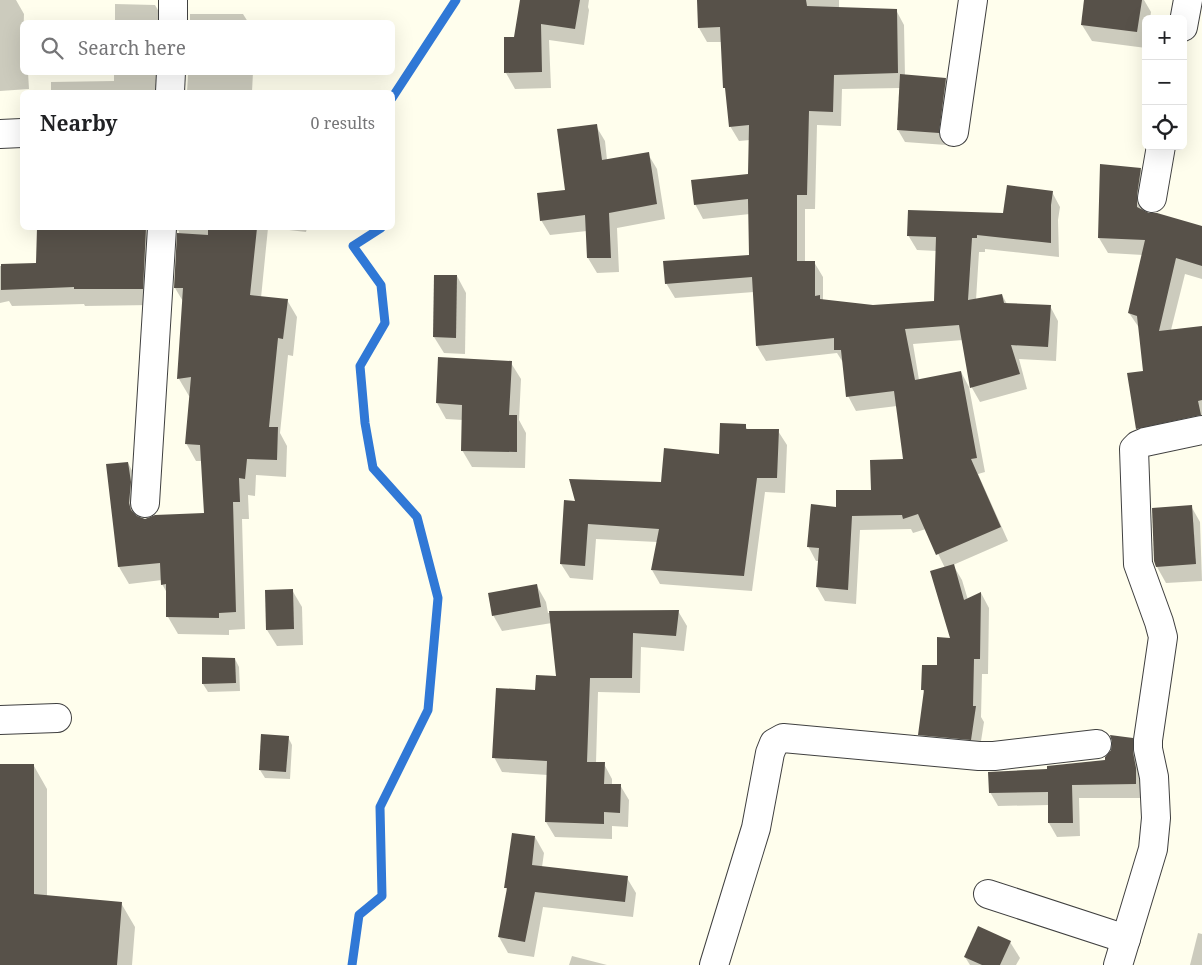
<!DOCTYPE html>
<html lang="en">
<head>
<meta charset="utf-8">
<style>
  :root { --surface:#fff; --page:#f2f2f2; --text:#202124; --muted:#757577; --line:#e0e0e0 }
  body { margin:0; font-family:"Noto Serif",serif; background:var(--page); color:var(--text) }
  .controls { position:absolute; right:15px; top:15px; display:grid; overflow:hidden; border-radius:8px; box-shadow:0 5px 20px #0002 }
  .controls button { width:45px; height:45px; display:grid; place-items:center; padding:0; border:0; border-bottom:1px solid var(--line); background:var(--surface); color:var(--text); font:25px sans-serif }
  .list { margin:0; padding:0; list-style:none }
  h2 { display:flex; justify-content:space-between; align-items:center; height:65px; margin:0; padding:0 20px; font-size:21px }
  h2 small { font-size:16px; font-weight:400; color:var(--muted) }
  .icon { flex:none; width:28px; height:28px; fill:none; stroke:currentColor; stroke-width:2; stroke-linecap:round; stroke-linejoin:round }
  .map { position:relative; flex:none; width:1202px; height:965px; overflow:hidden }
  .search { position:absolute; background:var(--surface); box-shadow:0 5px 20px #0002; left:20px; top:20px; width:375px; height:55px; display:flex; align-items:center; gap:12px; box-sizing:border-box; padding:0 18px; border-radius:8px; color:var(--muted); font-size:19px }
  .panel { position:absolute; background:var(--surface); box-shadow:0 5px 20px #0002; left:20px; top:90px; width:375px; height:140px; border-radius:8px }
  .map>svg:first-child { display:block }
  .shadow { fill:#0003 }
  .lines { fill:none; stroke-linecap:round; stroke-linejoin:round }
  .stream { stroke:#3078d6; stroke-width:9 }
  .building { fill:#575149 }
  .street-casing { stroke:#404040; stroke-width:30 }
  .street { stroke:#fff; stroke-width:28 }
</style>
</head>
<body>
<div class="map">
<svg width="1202" height="965" viewBox="0 0 1202 965">
  <rect width="100%" height="100%" fill="#fffeed"/>
  <g class="shadow">
    <path d="M0 0H16L24 14 22 72H28L29 89 0 91Z"/>
    <path d="M521 0H589L588 7 589 10 584 45 549 40 551 88 515 89 506 73 515 38Z"/>
    <path d="M698 0H839V9L896 10 904 25 905 76 945 79 953 91 946 145 905 142 898 130 901 88 842 89 841 126 817 125 815 209H805V262H814L823 277V300L873 306 935 302 937 251 917 250 908 235 1004 215 1052 192 1060 207 1058 220 1059 257 985 249V252H979L976 300 1002 295 1007 304 1050 306 1058 321 1056 361 1019 359 1027 389 980 402 972 388 963 340 913 344 919 380 961 372 969 387 985 472 978 474 1008 541 953 565 962 580 968 600 981 593 989 608 988 674H982L981 717 984 722 979 754 928 750 919 734 925 694 923 690 939 667 951 639 945 568 926 529 913 533 911 529 860 530 856 604 825 601 817 587 819 561H816L808 546 837 509 872 491 904 460 897 406 856 411 848 396 844 364 837 353 766 361 757 346 754 292 675 298 666 283 750 256V214L703 219 695 204 749 175 750 140 739 141 730 126 722 42H707L699 28Z"/>
    <path d="M1086 0H1144L1151 12 1150 19H1146V48L1092 41 1082 25Z"/>
    <path d="M115 4 155 5 165 22H115Z"/>
    <path d="M190 14H243L248 22H190Z"/>
    <path d="M114 72H253L252 92H187L188 75 182 73 165 92H51V82L114 81Z"/>
    <path d="M596 126 605 141 607 160 648 154 657 169 665 219 617 228 619 272 597 273 588 258 587 231 550 235 541 220 567 191Z"/>
    <path d="M1141 169 1150 185 1145 213 1202 228V279L1185 274 1171 330 1202 329V432L1146 444 1137 429 1144 372 1140 329 1129 313 1143 255 1108 253 1099 238Z"/>
    <path d="M38 228H268L261 298 287 300 297 317 293 356 288 355 280 433 287 446 286 477 256 475 255 496 248 495 249 519H242L245 629 229 630V635L178 634 168 617 167 593 162 584V580L129 584 119 567 107 465 128 463 137 480 140 500 139 518 145 520 205 515 202 461H196L186 443 191 396H189L179 379 184 303 175 288 179 231 173 229 152 305 85 306 84 304 12 306 9 301 0 303V266L37 264Z"/>
    <path d="M272 228H307L306 232Z"/>
    <path d="M457 276 466 293 465 354 444 353 434 337Z"/>
    <path d="M511 363 521 379 519 420 526 433 525 468 472 467 462 450 463 420 446 419 437 403Z"/>
    <path d="M745 426 748 430 778 431 787 445 785 493 765 492 752 591 660 584 652 570 657 542 596 539 593 580 570 578 561 564 577 503 662 483 720 455Z"/>
    <path d="M1191 506 1200 522 1202 581 1166 583 1157 567Z"/>
    <path d="M537 586 546 602 548 613 678 611 687 626 684 651 641 647 640 693 598 692 596 763 604 764 612 779V785H620L629 800 628 827 612 826V839L555 837 546 822 548 775 502 772 494 757 536 691 557 677 552 623 502 631 493 615Z"/>
    <path d="M292 590 302 607 303 645 277 646 267 630Z"/>
    <path d="M235 659 239 667 240 691 208 692 203 684Z"/>
    <path d="M288 737 292 745 290 779 265 778 260 770Z"/>
    <path d="M1132 739 1140 753 1143 798H1079L1080 836 1057 837 1049 823V805L998 806 990 792 1049 770 1106 761Z"/>
    <path d="M0 765 34 766 47 789V896L121 903 135 927 132 965H0Z"/>
    <path d="M535 837 544 853 542 867 627 878 636 893 633 917 543 907 534 957 508 953 499 937 508 892 506 888Z"/>
    <path d="M1198 933 1202 934V965H1190Z"/>
    <path d="M1010 942 1020 958 1016 965H970L965 957Z"/>
    <path d="M572 956 607 965H569Z"/>
  </g>
  <g class="lines">
    <g class="stream">
      <path d="M392 98 456 0"/>
      <path d="M352 965 359 915 382 896 380 807 428 710 438 598 417 517 373 468 365 423 360 366 385 323 381 285 353 246 381 228"/>
    </g>
  </g>
  <g class="building">
    <path d="M520 0H580L575 29 541 24 542 72 504 73V37H514Z"/>
    <path d="M697 0H806L807 6 897 9 898 73 834 75 833 112 809 111 807 195H797V261H815V296L820 295V299L873 305 934 301 936 237 907 236 908 210 1003 213 1007 185 1053 191 1051 205V243L977 235V238H972L968 300 1002 294 1004 303 1051 305 1048 347 1011 345 1020 374 970 388 959 325 905 329 915 380 961 371 977 458 971 459 1001 527 936 555 918 514 903 519 902 515 852 516 848 590 816 587 819 548 807 547 811 504 836 507V490H871L870 460 903 459 894 391 846 397 841 350H834V338L756 346 752 277 665 284 663 261 749 255 748 199 694 205 691 180 748 174 749 125 729 127 725 88H723L720 27 698 28Z"/>
    <path d="M1084 0H1142L1137 32 1081 25Z"/>
    <path d="M900 74 946 78 939 133 897 130Z"/>
    <path d="M597 124 602 160 649 152 657 204 609 213 611 258H587L585 215 540 221 537 193 565 190 557 129Z"/>
    <path d="M1100 164 1141 168 1137 195V207L1149 213H1157L1202 226V266L1176 258 1159 331 1202 326V400L1198 401 1201 415 1136 429 1127 373 1143 371 1137 316 1128 313 1145 240 1098 238Z"/>
    <path d="M37 228H146L143 289H74V287L1 290V264L36 263Z"/>
    <path d="M208 228H257L250 295 288 299 283 339 278 338 269 427H278L277 460 247 459 245 479 239 478 240 502H233L236 612 219 613V618L166 617V584L161 585 160 563 118 567 106 464 128 462 131 482 129 503 131 510 137 516 145 519 155 515 204 513 200 445 185 444 191 377 177 379 183 288H174L177 233 208 235Z"/>
    <path d="M434 275H457L456 338 433 337Z"/>
    <path d="M438 357 512 361 509 415H517V452L461 451 462 405 436 403Z"/>
    <path d="M720 423 746 424V429H779L777 478H757L744 576 651 570 659 529 588 524 585 566 560 564 564 500 575 501 569 479 661 482 664 448 719 454Z"/>
    <path d="M1192 505 1196 564 1156 567 1154 561 1152 508Z"/>
    <path d="M954 564 964 600 981 592 980 659H974L973 706H976L971 740 918 735 924 690H921L922 665H937V637L950 638 930 571Z"/>
    <path d="M537 584 541 607 492 616 488 593Z"/>
    <path d="M293 589 294 629 266 630 265 590Z"/>
    <path d="M679 610 676 636 633 633 632 678H590L587 762H605L604 784H621L620 813 604 812V824L545 822 547 761 492 758 496 688 535 690 536 675 556 676 549 611Z"/>
    <path d="M202 657 235 658 236 683 202 684Z"/>
    <path d="M261 734 289 736 286 772 259 770Z"/>
    <path d="M1110 735 1133 738V752L1136 768V784L1072 785 1073 823H1048V792L989 793 988 772 1047 769V766L1105 760V757L1111 750 1112 742Z"/>
    <path d="M0 764H34V894L122 902 117 965H0Z"/>
    <path d="M512 833 535 836 532 865 628 876 625 902 535 892 525 942 498 937 507 888H504Z"/>
    <path d="M978 926 1011 941 1000 965H982L964 957Z"/>
  </g>
  <g class="lines">
    <defs>
      <g id="street">
        <path d="M173 22V0"/>
        <path d="M1183 27 1188 0"/>
        <path d="M170 92 171 72"/>
        <path d="M954 132 973 0"/>
        <path d="M0 134 22 133"/>
        <path d="M1152 198 1161 146"/>
        <path d="M145 503 162 228"/>
        <path d="M0 720 57 718"/>
        <path d="M988 894 1126 939"/>
        <path d="M714 965 756 828 770 753 774 743 783 738 979 756H994L1097 744"/>
        <path d="M1118 965 1153 849 1156 818 1154 777 1148 749V740L1163 637 1159 622 1138 564 1134 449 1138 445 1145 442 1202 430"/>
      </g>
    </defs>
    <use href="#street" class="street-casing"/>
    <use href="#street" class="street"/>
  </g>
</svg>
<div class="controls">
<button>+</button>
<button>−</button>
<button><svg class="icon" aria-label="locate" viewBox="0 0 24 24"><circle cx="12" cy="12" r="6"/><path d="M12 2v4M12 18v4M2 12h4M18 12h4"/></svg></button>
</div>
<div class="search"><svg class="icon" aria-label="search" viewBox="0 0 24 24"><circle cx="10" cy="10" r="6"/><path d="M15 15l6 6"/></svg>Search here</div>
<section class="panel">
<h2>Nearby<small>0 results</small></h2>
<ul class="list">
</ul>
</section>
</div>
</body>
</html>
